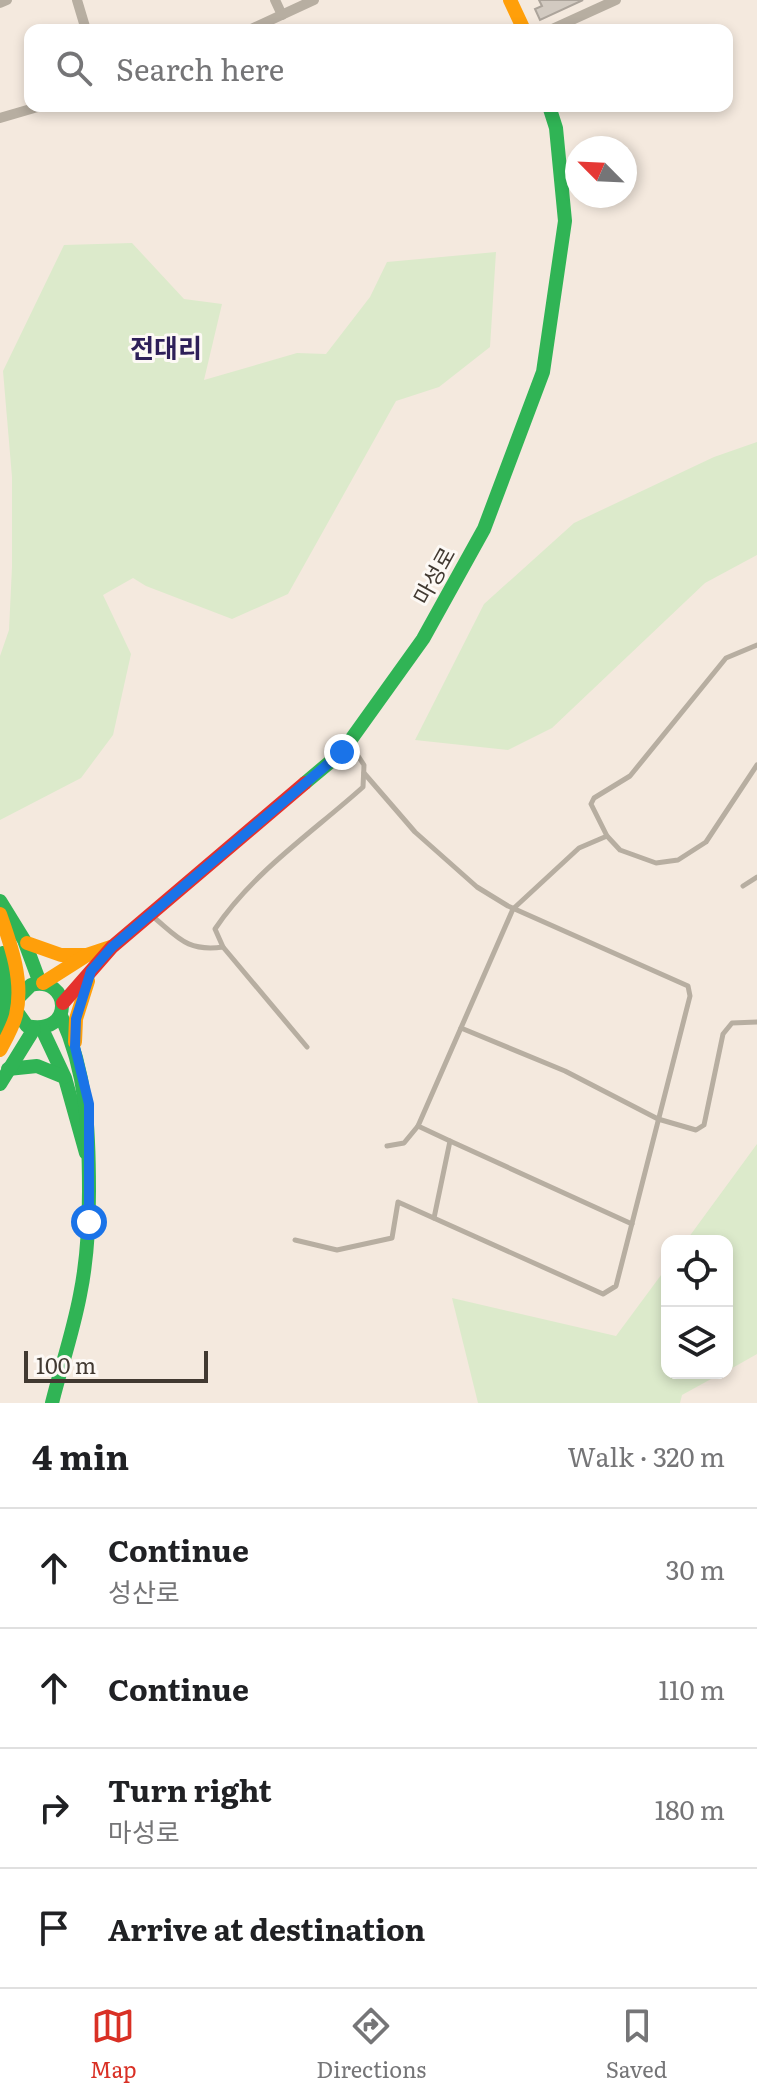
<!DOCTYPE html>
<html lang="en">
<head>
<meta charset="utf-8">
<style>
  :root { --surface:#fff; --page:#f2f2f2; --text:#202124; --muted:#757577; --line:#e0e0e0; --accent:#d93025 }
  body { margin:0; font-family:Literata,"Noto Sans KR",serif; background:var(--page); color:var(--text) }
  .controls { position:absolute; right:24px; bottom:24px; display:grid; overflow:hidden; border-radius:16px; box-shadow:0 4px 12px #0003 }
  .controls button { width:72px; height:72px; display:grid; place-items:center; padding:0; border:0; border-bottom:2px solid var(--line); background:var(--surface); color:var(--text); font:40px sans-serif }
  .compass { position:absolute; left:565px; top:136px; width:72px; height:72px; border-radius:50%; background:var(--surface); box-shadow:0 4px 12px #0003; rotate:294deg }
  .scale { position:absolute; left:24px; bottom:20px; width:184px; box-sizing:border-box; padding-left:8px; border:4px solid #413931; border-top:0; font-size:22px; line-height:28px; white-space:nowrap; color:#413931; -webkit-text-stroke:6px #fdf9f5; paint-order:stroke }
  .stop { position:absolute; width:24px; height:24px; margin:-18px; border:6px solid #1a73e8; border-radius:50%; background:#fff }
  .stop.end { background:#1a73e8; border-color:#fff; box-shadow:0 2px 8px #0008 }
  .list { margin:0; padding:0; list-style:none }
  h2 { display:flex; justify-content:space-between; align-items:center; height:104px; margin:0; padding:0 32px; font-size:34px }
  h2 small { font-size:26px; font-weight:400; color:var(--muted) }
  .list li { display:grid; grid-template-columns:52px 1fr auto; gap:24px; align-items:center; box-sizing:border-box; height:120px; padding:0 32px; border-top:2px solid var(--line) }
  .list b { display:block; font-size:30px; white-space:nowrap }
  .list p { margin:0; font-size:26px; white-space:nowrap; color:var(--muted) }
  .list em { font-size:26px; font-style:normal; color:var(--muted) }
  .icon { flex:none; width:44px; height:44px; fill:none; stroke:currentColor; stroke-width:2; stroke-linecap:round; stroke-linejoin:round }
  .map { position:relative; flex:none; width:757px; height:1403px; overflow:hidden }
  .search { position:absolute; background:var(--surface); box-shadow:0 4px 12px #0003; left:24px; right:24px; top:24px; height:88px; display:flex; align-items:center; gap:20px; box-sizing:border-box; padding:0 28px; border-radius:16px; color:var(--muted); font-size:30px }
  .sheet { height:584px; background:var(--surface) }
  nav { display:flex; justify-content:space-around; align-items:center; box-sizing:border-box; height:112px; border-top:2px solid var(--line); background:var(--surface); font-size:22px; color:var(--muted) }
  nav a { display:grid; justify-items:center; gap:4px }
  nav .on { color:var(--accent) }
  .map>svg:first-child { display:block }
  .green { fill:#dceacb }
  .building { fill:#d2cac1; stroke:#aca49b; stroke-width:2 }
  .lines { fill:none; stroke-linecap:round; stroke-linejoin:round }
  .lane { stroke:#b7aea1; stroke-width:5 }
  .street { stroke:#b7aea1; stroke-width:10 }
  .fast { stroke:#30b455; stroke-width:14 }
  .slow { stroke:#ff9f0a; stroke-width:14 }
  .jam { stroke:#e5322d; stroke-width:14 }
  .route { stroke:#1a73e8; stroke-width:10 }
  .labels { text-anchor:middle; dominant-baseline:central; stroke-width:6; stroke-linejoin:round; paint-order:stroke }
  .street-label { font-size:22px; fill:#413931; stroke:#fdf9f5 }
  .quarter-label { font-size:26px; font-weight:bold; fill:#2e1f59; stroke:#fdf9f5 }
</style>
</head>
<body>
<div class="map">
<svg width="757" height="1403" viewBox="0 0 757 1403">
  <rect width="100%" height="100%" fill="#f4e9de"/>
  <g class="green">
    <path d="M132 243 184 299 222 304 204 380 297 353 326 354 370 297 387 262 496 252 490 347 439 387 396 401 288 594 232 619 146 586 133 578 103 595 131 654 113 735 81 778 0 820V656L9 630 12 567V477L3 371 64 245Z"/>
    <path d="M757 442V555L705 583 552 728 508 750 415 740 484 604 574 523 714 457Z"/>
    <path d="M757 1144V1354L727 1371V1241H686Z"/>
    <path d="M667 1267V1373H722L682 1395 680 1403H478L452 1298 616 1336Z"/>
  </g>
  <path class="building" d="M539 0H583L540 20 535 9 542 6Z"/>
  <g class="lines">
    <g class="lane">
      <path d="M757 645 726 658 630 776 594 798 591 804 607 836 620 850 656 863 678 860 706 842 757 765"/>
      <path d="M743 886 757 877"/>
      <path d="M151 915C178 937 186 952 223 947L307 1047"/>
      <path d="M223 947 215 929C253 872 313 832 363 787L364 765 351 745"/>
      <path d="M461 1028 565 1071 658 1119 696 1130 704 1125 723 1034 732 1023 757 1022"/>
      <path d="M450 1141 632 1224"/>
      <path d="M387 1146 404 1143 418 1126"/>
      <path d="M434 1218 450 1141 418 1126 513 909 579 848 607 836"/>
      <path d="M295 1240 337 1250 392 1238 398 1202 603 1294 616 1286 690 996 688 986 508 906 477 887 415 832 364 773"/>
    </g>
    <g class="street">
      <path d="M77 0 86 30"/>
      <path d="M275 0 282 15"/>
      <path d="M0 3 7 0"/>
      <path d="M249 30 314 0"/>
      <path d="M550 30 616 0"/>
      <path d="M0 118 41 106"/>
    </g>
    <g class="fast">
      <path d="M305 783 342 752 423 639 484 529 543 372 565 221 556 128 549 106"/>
      <path d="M0 901 24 940 40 983"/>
      <path d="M17 1012 27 1026C76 1036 70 975 31 985L18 998"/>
      <path d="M42 1029 65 1078 86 1153"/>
      <path d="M0 1032 6 996 3 953"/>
      <path d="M8 1069 37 1066 64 1077"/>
      <path d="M0 1084 34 1029"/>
      <path d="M52 1403C61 1367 73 1332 80 1295 87 1261 89 1226 89 1191 89 1129 87 1073 61 1016"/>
    </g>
    <g class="slow">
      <path d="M510 0 524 30"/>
      <path d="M0 914C11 945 24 981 16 1015 13 1027 6 1039 0 1050"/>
      <path d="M27 943 61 955H87"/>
      <path d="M43 983 87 955 111 947"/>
      <path d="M75 1042 76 1019 88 981"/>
    </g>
    <path class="jam" d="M63 1003 112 947 305 783"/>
  </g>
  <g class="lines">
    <path class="route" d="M89 1222V1104L75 1047 76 1019 91 971 112 947 342 752"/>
  </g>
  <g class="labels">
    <g class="street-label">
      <text transform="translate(433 575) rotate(-61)">마성로</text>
    </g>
    <g class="quarter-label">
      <text x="166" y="346">전대리</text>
    </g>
  </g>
</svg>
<div class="controls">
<button><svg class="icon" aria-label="locate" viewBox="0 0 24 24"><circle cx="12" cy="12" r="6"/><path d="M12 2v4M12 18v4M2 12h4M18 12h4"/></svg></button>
<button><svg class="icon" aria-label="layers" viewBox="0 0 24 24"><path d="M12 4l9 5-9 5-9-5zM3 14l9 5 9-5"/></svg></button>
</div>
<svg class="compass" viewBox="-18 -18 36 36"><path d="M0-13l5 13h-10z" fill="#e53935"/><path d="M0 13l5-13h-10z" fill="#757577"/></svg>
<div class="scale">100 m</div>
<div class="stop" style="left:89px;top:1222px"></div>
<div class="stop end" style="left:342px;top:752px"></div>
<div class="search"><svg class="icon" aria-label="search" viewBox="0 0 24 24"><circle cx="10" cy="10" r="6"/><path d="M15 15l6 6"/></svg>Search here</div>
</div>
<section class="sheet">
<h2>4 min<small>Walk · 320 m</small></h2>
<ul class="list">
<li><svg class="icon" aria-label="ahead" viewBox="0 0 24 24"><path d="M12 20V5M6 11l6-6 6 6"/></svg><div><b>Continue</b><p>성산로</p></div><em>30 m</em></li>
<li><svg class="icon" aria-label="ahead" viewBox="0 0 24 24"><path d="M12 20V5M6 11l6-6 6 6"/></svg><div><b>Continue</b></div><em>110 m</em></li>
<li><svg class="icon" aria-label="right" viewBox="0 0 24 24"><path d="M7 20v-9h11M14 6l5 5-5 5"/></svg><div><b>Turn right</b><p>마성로</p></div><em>180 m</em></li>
<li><svg class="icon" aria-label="arrive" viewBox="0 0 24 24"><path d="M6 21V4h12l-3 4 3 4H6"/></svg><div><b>Arrive at destination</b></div></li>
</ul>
</section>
<nav>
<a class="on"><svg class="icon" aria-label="map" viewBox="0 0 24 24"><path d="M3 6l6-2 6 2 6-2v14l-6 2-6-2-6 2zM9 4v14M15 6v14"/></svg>Map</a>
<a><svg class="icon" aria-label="directions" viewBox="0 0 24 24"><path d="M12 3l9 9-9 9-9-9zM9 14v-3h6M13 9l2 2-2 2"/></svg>Directions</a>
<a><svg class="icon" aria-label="saved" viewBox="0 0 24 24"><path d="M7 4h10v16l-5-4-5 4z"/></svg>Saved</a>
</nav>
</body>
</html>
